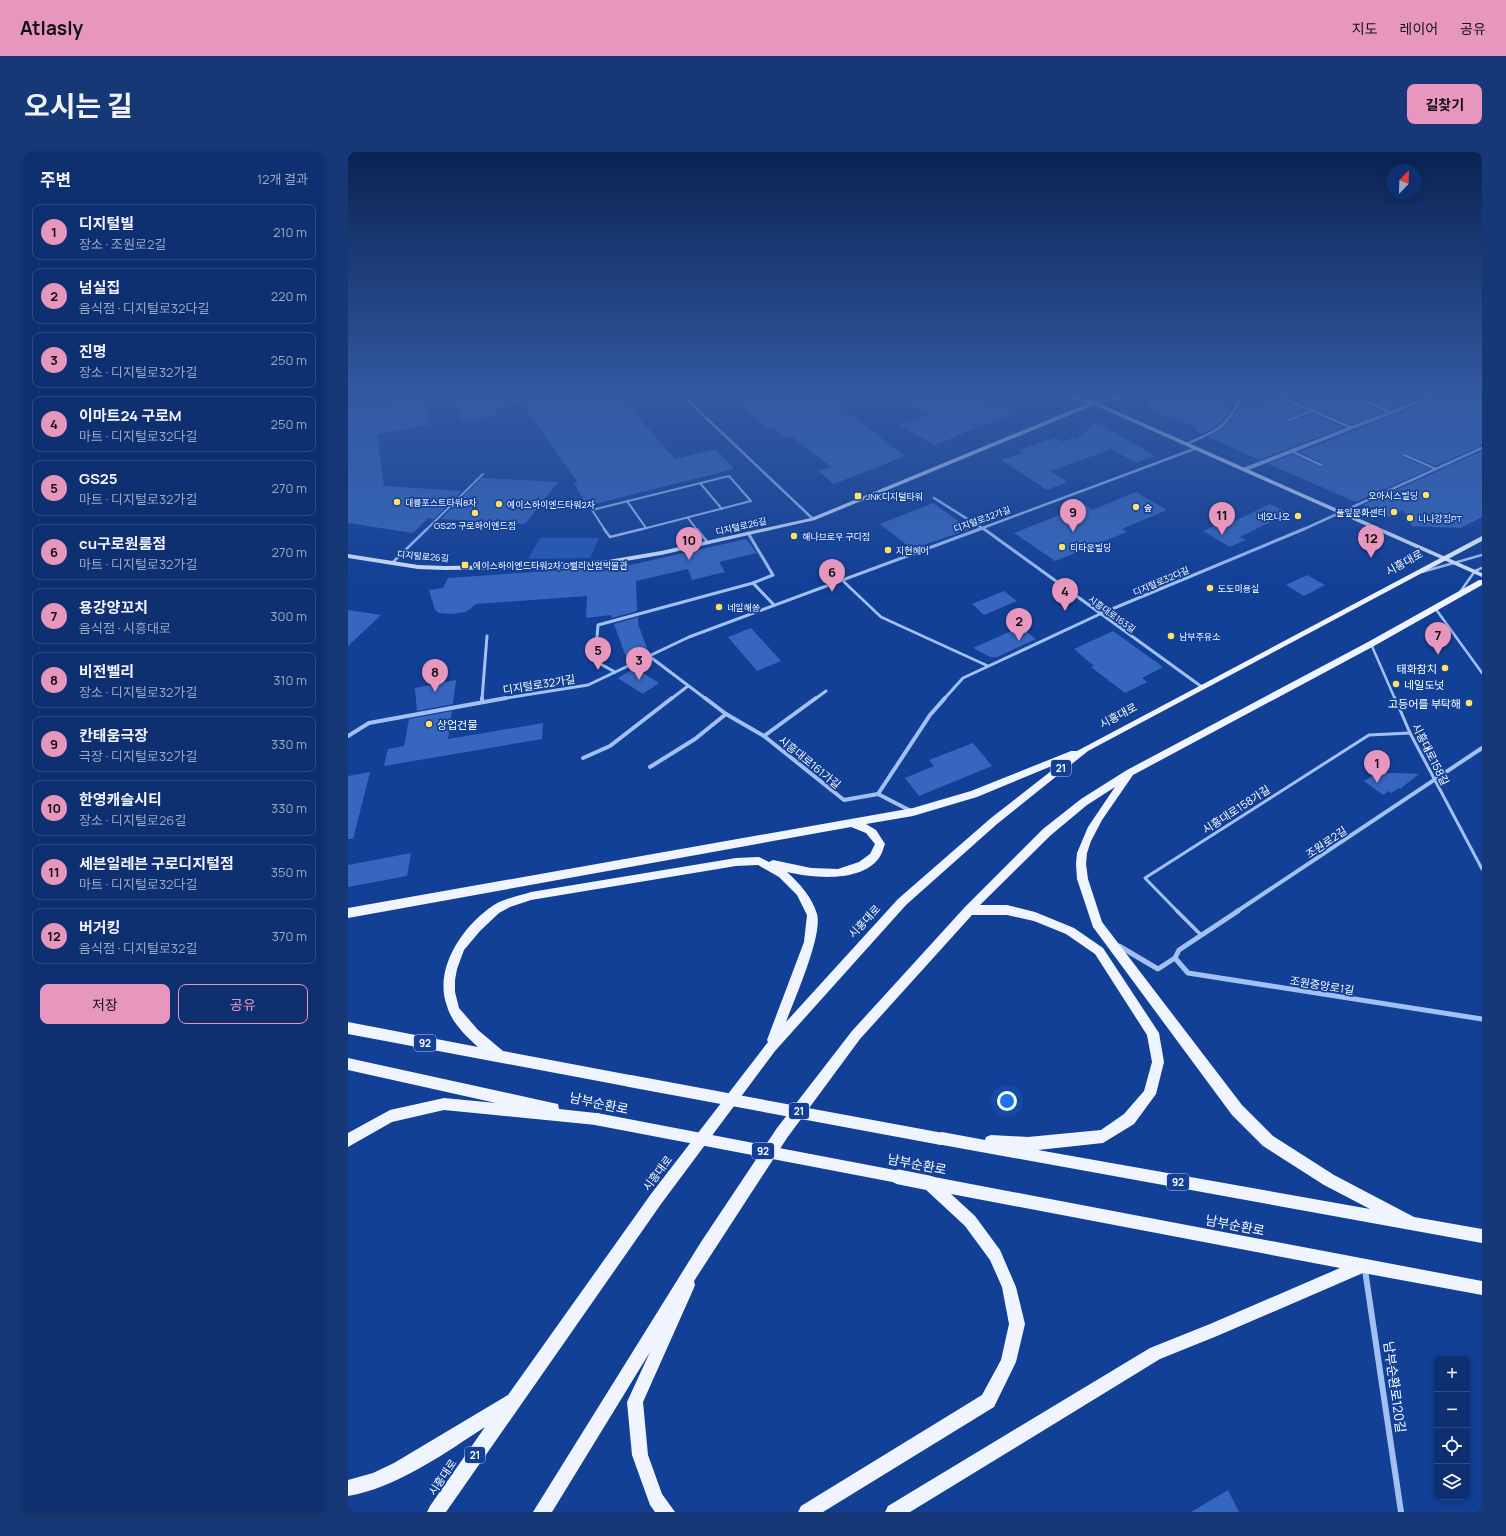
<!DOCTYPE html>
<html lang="ko">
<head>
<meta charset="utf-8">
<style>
  :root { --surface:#0e3071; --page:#173876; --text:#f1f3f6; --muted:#9ba9c3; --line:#2e4b84; --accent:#e797bd }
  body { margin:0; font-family:Manrope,"Noto Sans KR",sans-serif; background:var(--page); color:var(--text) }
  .controls { position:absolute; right:12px; bottom:12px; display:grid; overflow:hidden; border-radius:8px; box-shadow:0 2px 10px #0003 }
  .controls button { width:36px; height:36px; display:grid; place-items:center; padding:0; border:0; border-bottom:1px solid var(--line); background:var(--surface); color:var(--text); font:20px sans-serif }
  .compass { position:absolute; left:1038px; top:12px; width:36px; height:36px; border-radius:50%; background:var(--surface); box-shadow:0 2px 10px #0003; rotate:23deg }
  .you { position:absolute; left:659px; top:949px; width:14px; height:14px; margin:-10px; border:3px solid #fff; border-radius:50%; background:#1a73e8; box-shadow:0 0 0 6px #1a73e833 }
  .badge { display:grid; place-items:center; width:26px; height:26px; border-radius:50%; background:var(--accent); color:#111; font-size:13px; font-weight:700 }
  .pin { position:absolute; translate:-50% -33px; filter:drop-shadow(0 1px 2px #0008) }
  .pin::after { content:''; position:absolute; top:21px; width:14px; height:12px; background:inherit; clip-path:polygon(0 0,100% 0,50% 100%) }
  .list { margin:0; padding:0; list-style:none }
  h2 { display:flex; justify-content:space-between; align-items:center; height:52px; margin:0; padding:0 16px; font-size:17px }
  h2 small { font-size:13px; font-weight:400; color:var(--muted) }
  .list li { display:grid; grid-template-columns:26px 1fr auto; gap:12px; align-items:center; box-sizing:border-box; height:56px; margin:0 8px 8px; padding:0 8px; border:1px solid var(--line); border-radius:8px }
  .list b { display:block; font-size:15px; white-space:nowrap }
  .list p { margin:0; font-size:13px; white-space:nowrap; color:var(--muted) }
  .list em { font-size:13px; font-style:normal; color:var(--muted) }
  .actions { display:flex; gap:8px; padding:12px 16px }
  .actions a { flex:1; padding:9px 0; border:1px solid var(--accent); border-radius:8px; text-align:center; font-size:14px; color:var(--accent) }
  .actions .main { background:var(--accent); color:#111 }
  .icon { flex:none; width:22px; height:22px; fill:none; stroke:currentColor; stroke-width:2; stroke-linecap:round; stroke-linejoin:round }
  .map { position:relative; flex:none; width:1134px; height:1360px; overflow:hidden; border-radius:8px }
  header { display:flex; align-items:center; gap:24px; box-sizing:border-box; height:56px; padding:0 20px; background:var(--accent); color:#111 }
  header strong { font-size:19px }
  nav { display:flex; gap:22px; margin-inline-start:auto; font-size:14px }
  .intro { display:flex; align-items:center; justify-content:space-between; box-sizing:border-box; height:96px; padding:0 24px }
  h1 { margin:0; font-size:28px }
  .button { padding:10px 18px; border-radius:8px; background:var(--accent); color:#111; font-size:14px; font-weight:700 }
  main { display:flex; gap:24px; padding:0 24px }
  aside { flex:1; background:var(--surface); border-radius:8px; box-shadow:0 2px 10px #0003 }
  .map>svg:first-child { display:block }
  .green { fill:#2558b6 }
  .building { fill:#3666bd }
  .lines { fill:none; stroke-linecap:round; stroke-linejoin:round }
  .lane-far3 { stroke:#a3c0f3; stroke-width:2 }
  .lane-far2 { stroke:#a3c0f3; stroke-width:2.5 }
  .lane-far1 { stroke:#a3c0f3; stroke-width:3 }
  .lane { stroke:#a3c0f3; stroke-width:3.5 }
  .street-far4 { stroke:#a3c0f3; stroke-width:2.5 }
  .street-far3 { stroke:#a3c0f3; stroke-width:3 }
  .street-far2 { stroke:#a3c0f3; stroke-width:4 }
  .street-far1 { stroke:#a3c0f3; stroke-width:5 }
  .street { stroke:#a3c0f3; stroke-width:6 }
  .secondary { fill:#d2e1fd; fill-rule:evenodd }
  .primary { fill:#eff4ff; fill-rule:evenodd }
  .primary-bridge-far1 { stroke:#eff4ff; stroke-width:12 }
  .primary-bridge { stroke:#eff4ff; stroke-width:15 }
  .poi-dot { fill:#ffe165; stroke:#124097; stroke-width:1.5 }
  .labels { text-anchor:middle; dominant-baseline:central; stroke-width:3.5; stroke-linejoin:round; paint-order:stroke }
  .far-poi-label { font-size:9px; fill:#fff; stroke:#124097; text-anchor:start }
  .far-street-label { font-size:9px; fill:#fff; stroke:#124097 }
  .shield { fill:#124097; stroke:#b8c6e0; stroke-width:1 }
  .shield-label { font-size:10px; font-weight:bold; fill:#fff }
  .street-label { font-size:11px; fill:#fff; stroke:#124097 }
  .poi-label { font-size:11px; fill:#fff; stroke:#124097; text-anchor:end }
  .near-street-label { font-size:13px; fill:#fff; stroke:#124097 }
</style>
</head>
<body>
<header>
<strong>Atlasly</strong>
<nav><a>지도</a><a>레이어</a><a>공유</a></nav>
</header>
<div class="intro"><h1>오시는 길</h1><a class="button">길찾기</a></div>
<main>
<aside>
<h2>주변<small>12개 결과</small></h2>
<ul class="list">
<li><span class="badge">1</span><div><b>디지털빌</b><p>장소 · 조원로2길</p></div><em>210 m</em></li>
<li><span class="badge">2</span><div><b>넘실집</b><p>음식점 · 디지털로32다길</p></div><em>220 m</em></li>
<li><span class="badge">3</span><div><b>진명</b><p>장소 · 디지털로32가길</p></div><em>250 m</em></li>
<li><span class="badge">4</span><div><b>이마트24 구로M</b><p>마트 · 디지털로32다길</p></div><em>250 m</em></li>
<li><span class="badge">5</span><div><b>GS25</b><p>마트 · 디지털로32가길</p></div><em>270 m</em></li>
<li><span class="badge">6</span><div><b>cu구로원룸점</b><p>마트 · 디지털로32가길</p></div><em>270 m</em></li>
<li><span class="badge">7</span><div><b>용강양꼬치</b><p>음식점 · 시흥대로</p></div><em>300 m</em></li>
<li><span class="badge">8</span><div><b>비전벨리</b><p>장소 · 디지털로32가길</p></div><em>310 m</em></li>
<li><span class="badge">9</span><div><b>칸태움극장</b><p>극장 · 디지털로32가길</p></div><em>330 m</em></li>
<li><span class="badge">10</span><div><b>한영캐슬시티</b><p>장소 · 디지털로26길</p></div><em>330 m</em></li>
<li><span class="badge">11</span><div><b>세븐일레븐 구로디지털점</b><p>마트 · 디지털로32다길</p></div><em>350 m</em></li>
<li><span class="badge">12</span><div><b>버거킹</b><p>음식점 · 디지털로32길</p></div><em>370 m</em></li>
</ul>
<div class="actions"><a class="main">저장</a><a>공유</a></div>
</aside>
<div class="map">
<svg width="1134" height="1360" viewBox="0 0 1134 1360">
  <rect width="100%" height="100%" fill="#124097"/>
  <path class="green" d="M192 386H251L242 406 180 407Z"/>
  <g class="building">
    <path d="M101 242H270L327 307 368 297 386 317 239 354 226 331H230L174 251 148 257 151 262 115 270Z"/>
    <path d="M379 242H514L515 245 490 253 557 304 486 332 470 319 483 315 444 285 438 286 425 275 420 276Z"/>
    <path d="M544 242H625L665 261 587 293 551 273 578 263Z"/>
    <path d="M802 242H880L882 260 870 273 854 282 848 279V275L831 267 814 264 803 259 798 251Z"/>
    <path d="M933 242H997L998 244 1036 260 1003 273Z"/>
    <path d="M1006 242H1083L1042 257Z"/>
    <path d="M1094 242H1127L1134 251V293L1088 314 1055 301V305L1082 317 1008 350 920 312 944 302 974 315V311L951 300 1092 245Z"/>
    <path d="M76 243 81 273 29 282 36 334 114 339 86 367 80 366 65 381 0 371V256Z"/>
    <path d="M925 245 958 259 939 266 938 268 939 270 964 262 996 275 911 308 861 285 879 272 890 257Z"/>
    <path d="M748 270 807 304 788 311 764 297 702 319 720 330 699 338 653 308 675 301 671 298 707 286 714 290 724 286 728 288Z"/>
    <path d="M1134 299V365L1113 376 1064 374 1055 358 1042 365 1015 353Z"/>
    <path d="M134 326 192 329 210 330 177 372 93 367Z"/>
    <path d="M788 340 819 358 774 377 779 380 707 409 666 381 737 353 744 358Z"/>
    <path d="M585 351 622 377 564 397 532 372Z"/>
    <path d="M922 352 940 361 892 385 898 388 882 395 855 379 871 372 874 375Z"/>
    <path d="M398 387 409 401 371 410 377 420 344 428 340 417 288 429 289 459 264 466 263 463 238 466 239 444 128 452 118 460 103 462 91 461 87 458 81 438 95 436 100 426 256 415 255 419Z"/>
    <path d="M959 423 977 433 956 444 938 433Z"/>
    <path d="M656 439 669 449 636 463 624 452Z"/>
    <path d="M0 458 33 463 0 494Z"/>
    <path d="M290 465V472L300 499 278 505 266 472Z"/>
    <path d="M672 475 688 487 649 505H642L625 496Z"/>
    <path d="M403 476 433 509 409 519 380 485Z"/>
    <path d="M765 479 815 515 794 526 799 530 777 541 743 515 746 514 726 497Z"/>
    <path d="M287 516 311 531 295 542 270 526Z"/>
    <path d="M108 528 105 552 69 559 67 536Z"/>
    <path d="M104 559 100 587 195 571 194 587 36 614 40 597 56 594 61 567Z"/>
    <path d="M625 591 644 614 571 644 557 626 586 614 581 608Z"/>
    <path d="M22 620 5 687H0V624Z"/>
    <path d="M1029 621H1051L1071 622 1052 637 1051 636 1043 641 1041 639 1035 643 1016 629Z"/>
    <path d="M63 701 59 724 0 735V713Z"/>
    <path d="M880 1338 891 1360H843Z"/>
  </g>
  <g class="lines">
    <g class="lane-far3">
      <path d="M999 242 1042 260"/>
      <path d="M940 268 964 259"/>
      <path d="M943 299 973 313"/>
      <path d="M1056 303 1088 317"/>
      <path d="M895 317 1058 254"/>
      <path d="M352 331 374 357"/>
      <path d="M279 349 298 376"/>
      <path d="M340 366 349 378"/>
      <path d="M78 378 135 322"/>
      <path d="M257 378 244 358 381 324 403 349 291 378"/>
    </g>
    <g class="lane-far2">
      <path d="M256 377 262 385 294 377"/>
      <path d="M349 377 360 391"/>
      <path d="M44 411 79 377"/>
      <path d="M1074 420 1134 403"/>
      <path d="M494 428 533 465 640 514"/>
      <path d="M1112 440 1127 419 1134 416"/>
      <path d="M1087 456 1134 521"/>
      <path d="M1023 492 1047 547"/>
    </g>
    <g class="lane-far1">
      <path d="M1047 546 1062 581 1134 717"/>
      <path d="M830 760 797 726 1021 583 1062 581"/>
    </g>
    <path class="lane" d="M829 759 853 783"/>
    <g class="street-far4">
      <path d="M333 242 465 367"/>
      <path d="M926 242 1004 276"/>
      <path d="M838 292C867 280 880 275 893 245L902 242"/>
      <path d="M897 318 1091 242"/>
      <path d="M586 346 637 378"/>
      <path d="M629 378 849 296"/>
      <path d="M954 378 1134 296"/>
    </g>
    <g class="street-far3">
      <path d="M636 377 854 535"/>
      <path d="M400 381 425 423 405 431 426 453"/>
      <path d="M301 504 358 547"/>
      <path d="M267 520 247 509 250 473 405 431"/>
      <path d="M134 547 139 484"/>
      <path d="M152 547 240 533 341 485 632 377"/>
      <path d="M323 547 340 534"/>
      <path d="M467 547 478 539"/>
      <path d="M596 547 615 526 752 462 956 377"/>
    </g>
    <g class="street-far2">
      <path d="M357 546 378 562 416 584 496 648 530 642 563 659"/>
      <path d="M134 550V546"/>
      <path d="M0 584 21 571 158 546"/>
      <path d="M416 584 468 546"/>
      <path d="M235 606 262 594 324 546"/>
      <path d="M302 615 347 587 378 562"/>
      <path d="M530 642 582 563 597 546"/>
      <path d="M888 760 1134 596"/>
    </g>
    <g class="street-far1">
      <path d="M890 759 831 798 827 806 840 821 1134 867"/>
      <path d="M771 794 810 817 827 806"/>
    </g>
    <path class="street" d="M1017 1118 1053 1360"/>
    <path class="secondary" d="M702 242C721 242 754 257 769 242H774L770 247 750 251 1134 421V425L746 253 467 368 313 403 260 412 163 417 97 418 70 417 0 406V402L70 413 97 414 163 413 260 408 313 399 463 366 741 251Z"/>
    <g class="primary">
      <path d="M1134 384V389L740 599 649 672 558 753 427 899 313 1052 98 1360H79L82 1354 137 1275C97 1301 48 1336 0 1344V1328L25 1321 46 1311 160 1243 303 1042 420 890 419 888 456 790 459 763 449 743 431 725 410 713 388 714 183 748 162 755 151 761 132 779 116 798 109 817 107 828V840L111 856 130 878 155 899 282 923 286 925 288 929 286 933 282 935 0 882V870L130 895C117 883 104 871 99 854 85 817 115 773 146 753 157 746 171 744 183 740L388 706 411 705 421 710 425 708 463 716 490 717 511 710 522 702 527 692 518 681 503 675 0 766V756L565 656 623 639 723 599H729ZM716 609 643 666 550 747 438 870C446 848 475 783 469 762 464 745 452 732 439 720 465 726 513 731 531 706 534 702 535 697 537 692L528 678 518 672 565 664 629 645Z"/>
      <path d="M1131 428H1134V433L1026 494 785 623 754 668 743 689 739 701 738 712 740 727 754 770 894 953 925 984 986 1023 1066 1065 1134 1077V1091L589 992 587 987 589 982 594 980 637 988 638 985 643 983 680 985 753 978 776 962 796 939 804 910 799 883 747 802 718 782 686 769 659 763H624L512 887 439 986 346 1129 347 1133 345 1138 295 1250 300 1303 314 1342 327 1360H307L302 1353 284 1303 279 1250 302 1200 204 1360H185L353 1090 429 976 504 879 617 755 695 677 733 647 779 618 1020 490ZM767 635 740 675 729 701 728 712 729 727 745 775 884 963 915 994 976 1033 1022 1057 690 998 755 991 786 972 808 942 816 910 811 881 755 796 726 776 687 760 659 753H632L703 683 739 653Z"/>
      <path d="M0 906 205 951 210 952 211 957 248 961 253 962 254 967 253 972 248 973 96 958 44 970 0 995V981L42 958 96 946 148 951 0 918Z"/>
      <path d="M581 1024 1134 1129V1143L1015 1121 869 1184 812 1207 562 1360H537L540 1354 802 1196 862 1172 992 1116 603 1042 627 1064 652 1098 668 1135 677 1172 668 1210 646 1255 475 1360H450L453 1354 634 1243 653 1208 661 1172 654 1135 642 1108 617 1074 576 1036 574 1031 576 1026Z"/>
    </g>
    <g class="primary-bridge-far1">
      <path d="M282 929 594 987"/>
      <path d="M248 967 556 1026"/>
    </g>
    <path class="primary-bridge" d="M551 1025 581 1031"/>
  </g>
  <linearGradient id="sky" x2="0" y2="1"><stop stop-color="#0a2353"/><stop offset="0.56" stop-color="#3359a1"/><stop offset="1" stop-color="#3359a1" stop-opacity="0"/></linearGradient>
  <rect width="1134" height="432" fill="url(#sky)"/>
  <g class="poi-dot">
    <circle cx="1078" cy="343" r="4"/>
    <rect x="506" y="340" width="8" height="8" rx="2"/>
    <circle cx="49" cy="350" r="4"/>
    <circle cx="151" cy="352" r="4"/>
    <circle cx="788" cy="355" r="4"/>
    <circle cx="1046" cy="360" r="4"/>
    <circle cx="127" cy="361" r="4"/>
    <circle cx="950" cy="364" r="4"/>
    <circle cx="1062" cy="366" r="4"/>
    <circle cx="446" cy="384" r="4"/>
    <circle cx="714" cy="395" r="4"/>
    <circle cx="540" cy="398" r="4"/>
    <rect x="113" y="409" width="8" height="8" rx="2"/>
    <circle cx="862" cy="436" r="4"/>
    <circle cx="371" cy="455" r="4"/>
    <circle cx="823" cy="484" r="4"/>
    <circle cx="1097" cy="516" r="4"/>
    <circle cx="1048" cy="532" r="4"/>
    <circle cx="1121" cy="551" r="4"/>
    <circle cx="81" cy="572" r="4"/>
  </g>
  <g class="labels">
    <g class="far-poi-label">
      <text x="1070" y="343" text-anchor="end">오아시스빌딩</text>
      <text x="518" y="344">JNK디지털타워</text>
      <text x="57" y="350">대륭포스트타워8차</text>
      <text x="159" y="352">에이스하이엔드타워2차</text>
      <text x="796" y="355">숲</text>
      <text x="1038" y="360" text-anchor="end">풀잎문화센터</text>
      <text x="942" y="364" text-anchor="end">네오나오</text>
      <text x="1070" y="366">니나강짐PT</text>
      <text x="127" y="373" text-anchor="middle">GS25 구로하이앤드점</text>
      <text x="454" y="384">해나브로우 구디점</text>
      <text x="722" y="395">티타운빌딩</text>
      <text x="548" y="398">지현헤어</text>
      <text x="125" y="413">에이스하이엔드타워2차.G밸리산업박물관</text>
      <text x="870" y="436">도도미용실</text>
      <text x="379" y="455">네일해쏭</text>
      <text x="831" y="484">남부주유소</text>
    </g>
    <g class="far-street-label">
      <text transform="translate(634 367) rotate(-20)">디지털로32가길</text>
      <text transform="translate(393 374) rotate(-13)">디지털로26길</text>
      <text transform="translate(75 404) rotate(5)">디지털로26길</text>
      <text transform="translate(813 429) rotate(-23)">디지털로32다길</text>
      <text transform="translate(764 462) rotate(36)">시흥대로163길</text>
    </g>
    <g class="shield">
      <rect x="703" y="608" width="20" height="16" rx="3"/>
      <rect x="66" y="883" width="22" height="16" rx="3"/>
      <rect x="441" y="951" width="20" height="16" rx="3"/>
      <rect x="404" y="991" width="22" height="16" rx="3"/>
      <rect x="819" y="1022" width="22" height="16" rx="3"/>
      <rect x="117" y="1295" width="20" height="16" rx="3"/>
    </g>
    <g class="shield-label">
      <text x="713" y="616">21</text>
      <text x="77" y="891">92</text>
      <text x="451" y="959">21</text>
      <text x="415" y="999">92</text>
      <text x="830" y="1030">92</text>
      <text x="127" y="1303">21</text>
    </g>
    <g class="street-label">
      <text transform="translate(1056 410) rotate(-29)">시흥대로</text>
      <text transform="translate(191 532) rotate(-9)">디지털로32가길</text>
      <text transform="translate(770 563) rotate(-28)">시흥대로</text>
      <text transform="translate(1083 602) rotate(63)">시흥대로158길</text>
      <text transform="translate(462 610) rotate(39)">시흥대로161가길</text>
      <text transform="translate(888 657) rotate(-33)">시흥대로158가길</text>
      <text transform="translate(978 690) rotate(-34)">조원로2길</text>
      <text transform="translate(516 769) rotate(-47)">시흥대로</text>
      <text transform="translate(974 833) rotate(9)">조원중앙로1길</text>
      <text transform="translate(309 1021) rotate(-53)">시흥대로</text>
      <text transform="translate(94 1325) rotate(-56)">시흥대로</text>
    </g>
    <g class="poi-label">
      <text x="1089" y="516">태화참치</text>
      <text x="1056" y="532" text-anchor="start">네일도넛</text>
      <text x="1113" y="551">고등어를 부탁해</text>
      <text x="89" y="572" text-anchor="start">상업건물</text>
    </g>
    <g class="near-street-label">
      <text transform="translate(251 951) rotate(12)">남부순환로</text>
      <text transform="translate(569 1012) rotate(11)">남부순환로</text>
      <text transform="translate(887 1073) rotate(11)">남부순환로</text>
      <text transform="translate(1047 1235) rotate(82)">남부순환로120길</text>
    </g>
  </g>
</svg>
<div class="controls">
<button>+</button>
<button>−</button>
<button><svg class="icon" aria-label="locate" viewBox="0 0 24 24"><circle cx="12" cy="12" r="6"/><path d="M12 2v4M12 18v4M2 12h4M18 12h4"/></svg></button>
<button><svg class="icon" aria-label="layers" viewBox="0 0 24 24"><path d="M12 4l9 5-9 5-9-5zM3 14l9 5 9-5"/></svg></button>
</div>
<svg class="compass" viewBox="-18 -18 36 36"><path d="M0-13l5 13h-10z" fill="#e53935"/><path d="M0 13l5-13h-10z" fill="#9ba9c3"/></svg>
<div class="you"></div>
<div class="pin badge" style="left:1029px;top:631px">1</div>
<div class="pin badge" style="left:671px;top:489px">2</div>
<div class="pin badge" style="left:291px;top:528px">3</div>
<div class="pin badge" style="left:717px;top:459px">4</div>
<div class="pin badge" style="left:250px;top:518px">5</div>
<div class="pin badge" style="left:484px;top:440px">6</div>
<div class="pin badge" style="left:1090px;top:503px">7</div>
<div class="pin badge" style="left:87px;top:540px">8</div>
<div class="pin badge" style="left:725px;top:380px">9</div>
<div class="pin badge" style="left:341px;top:408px">10</div>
<div class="pin badge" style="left:874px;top:383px">11</div>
<div class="pin badge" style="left:1023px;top:406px">12</div>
</div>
</main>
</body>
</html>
